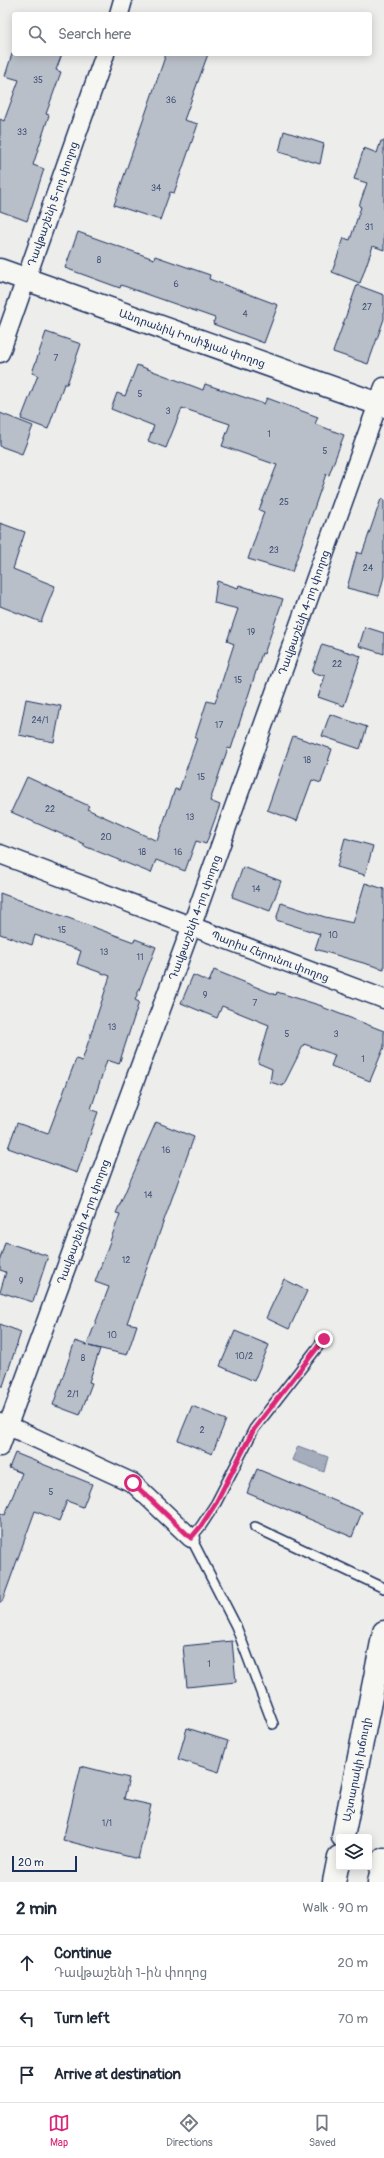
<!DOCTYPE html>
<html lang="en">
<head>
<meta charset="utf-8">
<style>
  :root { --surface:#fff; --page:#f2f2f3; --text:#1f2937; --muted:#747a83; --line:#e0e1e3; --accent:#db2777 }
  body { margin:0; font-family:Pangolin,"Noto Sans Armenian",sans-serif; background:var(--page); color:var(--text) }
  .controls { position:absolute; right:12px; bottom:12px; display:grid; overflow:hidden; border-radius:4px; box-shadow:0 2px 10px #0003 }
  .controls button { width:36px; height:36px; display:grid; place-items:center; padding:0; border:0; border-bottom:1px solid var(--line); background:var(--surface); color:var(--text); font:20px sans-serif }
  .scale { position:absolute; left:12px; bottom:10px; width:65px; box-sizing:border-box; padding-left:4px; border:2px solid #1b2f5e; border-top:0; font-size:11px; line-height:14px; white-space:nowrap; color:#1b2f5e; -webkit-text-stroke:3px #f6f6f2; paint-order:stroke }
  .stop { position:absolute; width:12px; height:12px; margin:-9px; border:3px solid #db2777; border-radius:50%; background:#fff }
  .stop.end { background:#db2777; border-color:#fff; box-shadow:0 1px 4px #0008 }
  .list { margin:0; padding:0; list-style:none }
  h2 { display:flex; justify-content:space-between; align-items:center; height:52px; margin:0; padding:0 16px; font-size:17px }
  h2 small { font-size:13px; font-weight:400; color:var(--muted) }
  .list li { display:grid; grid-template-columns:26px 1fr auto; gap:12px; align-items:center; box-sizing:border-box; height:56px; padding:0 16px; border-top:1px solid var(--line) }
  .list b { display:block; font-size:15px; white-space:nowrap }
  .list p { margin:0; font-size:13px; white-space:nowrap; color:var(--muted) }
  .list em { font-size:13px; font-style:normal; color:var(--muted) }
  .icon { flex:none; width:22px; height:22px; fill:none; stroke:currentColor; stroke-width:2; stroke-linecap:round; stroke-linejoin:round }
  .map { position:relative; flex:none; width:384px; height:1882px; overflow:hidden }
  .search { position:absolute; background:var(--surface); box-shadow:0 2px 10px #0003; left:12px; right:12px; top:12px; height:44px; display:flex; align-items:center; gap:10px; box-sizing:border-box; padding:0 14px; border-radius:4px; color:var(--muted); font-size:15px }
  .sheet { height:220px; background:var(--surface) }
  nav { display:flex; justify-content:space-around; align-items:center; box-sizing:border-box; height:56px; border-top:1px solid var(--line); background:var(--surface); font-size:11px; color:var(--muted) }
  nav a { display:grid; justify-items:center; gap:2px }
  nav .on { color:var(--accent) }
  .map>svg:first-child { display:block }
  .water { fill:#a5acbc; stroke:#6e7a96 }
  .building { fill:#b9bfc8; stroke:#1b2f5e }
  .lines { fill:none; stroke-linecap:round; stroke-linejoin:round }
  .service-casing { stroke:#1b2f5e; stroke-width:12 }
  .minor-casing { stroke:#1b2f5e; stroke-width:21 }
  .tertiary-casing { stroke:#1b2f5e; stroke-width:25 }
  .primary-casing { stroke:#1b2f5e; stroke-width:25 }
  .service { stroke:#f6f6f2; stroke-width:9 }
  .minor { stroke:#f6f6f2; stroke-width:18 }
  .tertiary { stroke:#f6f6f2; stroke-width:22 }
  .primary { stroke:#f6f6f2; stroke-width:22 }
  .route { stroke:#db2777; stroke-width:5 }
  .labels { text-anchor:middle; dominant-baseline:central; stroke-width:3.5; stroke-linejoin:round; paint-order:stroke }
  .number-label { font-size:9px; fill:#425378 }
  .street-label { font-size:11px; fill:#1b2f5e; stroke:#f6f6f2 }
</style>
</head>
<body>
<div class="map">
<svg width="384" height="1882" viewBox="0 0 384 1882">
  <rect width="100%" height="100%" fill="#edeeec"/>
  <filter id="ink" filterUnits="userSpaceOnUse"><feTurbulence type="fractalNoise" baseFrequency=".025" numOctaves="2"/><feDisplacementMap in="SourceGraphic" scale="8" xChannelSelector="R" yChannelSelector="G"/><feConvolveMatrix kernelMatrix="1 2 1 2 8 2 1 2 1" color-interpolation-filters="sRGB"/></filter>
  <g filter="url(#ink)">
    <path class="water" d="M298 1446 328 1457 324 1472 292 1460Z"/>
    <g class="building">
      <path d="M12 54H62L56 70 61 72 46 114 49 115 33 165 44 169 27 221 0 211V119L4 121 19 80 5 76Z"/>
      <path d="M166 54H208L184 120 198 124 174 193 170 192 160 220 114 205Z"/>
      <path d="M284 131 324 144 320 164 279 152Z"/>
      <path d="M381 141H384V250L373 246 360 283 332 272 344 238 350 240 361 207 359 206 367 183 354 179 364 148 377 153Z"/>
      <path d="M78 232 154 259 155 256 210 275 209 279 278 305 264 343 213 324 215 318 121 285 120 288 65 268Z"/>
      <path d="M357 285 384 295V319L368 364 333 352Z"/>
      <path d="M46 332 81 344 67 384H64L48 429 21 419 38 375 32 373Z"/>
      <path d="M137 365 203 390 205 384 264 404 267 398 318 417 315 424 344 435 329 475 326 474 292 572 248 559 264 512 259 510 277 465 222 446 230 424 182 408 166 448 148 441 154 426 111 409 117 393 125 396Z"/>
      <path d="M0 413 33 426 22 454 0 446Z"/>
      <path d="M381 499H384V576L379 596 347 588 357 552 362 554Z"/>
      <path d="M0 523 25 532 13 569 55 586 41 622 0 606Z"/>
      <path d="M217 581 238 588 239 585 283 599 264 654 262 653 231 749 228 748 210 801 220 805 206 844 196 841 185 871 156 860 151 873 84 846V844L11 812 27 777 89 806 87 809 157 841 175 789 179 790 197 738H195L207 701 215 703 234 644 227 641 238 609 214 603Z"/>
      <path d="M365 627 384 633V654L359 646Z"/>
      <path d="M322 644 361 656 344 706 318 697 325 676 312 672Z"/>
      <path d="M26 699 61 706 54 742 19 735Z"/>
      <path d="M330 714 367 727 360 749 322 736Z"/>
      <path d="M293 736 332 749 321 783 312 780 297 821 267 810Z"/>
      <path d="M345 838 373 846 365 875 337 867Z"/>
      <path d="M243 867 281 881 270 911 232 897Z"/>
      <path d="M365 883 384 889V969L315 949 320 934 276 920 281 903 325 917 353 923Z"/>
      <path d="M0 893 134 942 135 939 156 947 135 1000 139 1002 119 1064 107 1060 91 1109 98 1112 77 1173 8 1148 17 1123 48 1134 76 1059 82 1061 110 976 77 964 81 951 35 935 32 945 0 934Z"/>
      <path d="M214 970 276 995 277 992 322 1006V1007L384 1031V1047L370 1081 331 1066 335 1055 304 1044 283 1086 270 1082 272 1069 258 1063 269 1025 222 1006 217 1018 181 1003 193 975 209 982Z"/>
      <path d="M156 1122 194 1137 127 1323 137 1325 127 1355 89 1346 100 1349 89 1382 92 1383 80 1415 53 1405 75 1341 87 1345 109 1287 95 1282 120 1214 116 1213Z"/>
      <path d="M5 1242 48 1256 33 1302 0 1292 6 1272 0 1270V1259Z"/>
      <path d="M284 1279 307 1291 289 1329 266 1318Z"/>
      <path d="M0 1324 21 1332 3 1386H0Z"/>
      <path d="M235 1331 269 1345 254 1381 220 1366Z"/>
      <path d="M192 1406 226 1420 212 1454 178 1440Z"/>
      <path d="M15 1453 92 1484 83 1507 67 1501 59 1521 35 1511 2 1602H0V1513L5 1515 22 1473 9 1468Z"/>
      <path d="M257 1469 362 1512 352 1537 247 1493Z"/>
      <path d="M232 1641 236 1682 187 1687 183 1646Z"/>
      <path d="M187 1728 228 1741 219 1772 178 1759Z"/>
      <path d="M81 1766 129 1778 124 1799 151 1805 138 1859 63 1840Z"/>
    </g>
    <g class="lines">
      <defs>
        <g id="service">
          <path d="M255 1527 384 1588"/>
          <path d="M273 1724 236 1626 191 1538 201 1526 216 1503 254 1429 324 1339"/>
        </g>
        <g id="minor">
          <path d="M119 14 123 0"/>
          <path id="s1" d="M0 353 105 54"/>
          <path id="s2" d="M0 854 384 999"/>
          <path d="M0 1422 133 1483 191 1538"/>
          <path id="s3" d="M0 1447 192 925 384 387"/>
        </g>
        <g id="tertiary">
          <path id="s4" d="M0 270 384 406"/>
        </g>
        <g id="primary">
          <path id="s5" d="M343 1837 384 1632"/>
          <path d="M334 1882 339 1857"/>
          <path d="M379 1882 384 1859"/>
        </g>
      </defs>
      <use href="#service" class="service-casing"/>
      <use href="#minor" class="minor-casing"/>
      <use href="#tertiary" class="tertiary-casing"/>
      <use href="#primary" class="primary-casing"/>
      <use href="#service" class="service"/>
      <use href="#minor" class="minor"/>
      <use href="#tertiary" class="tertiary"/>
      <use href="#primary" class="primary"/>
    </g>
  </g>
  <g class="lines" filter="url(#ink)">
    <path class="route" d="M133 1483 191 1538 201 1526 216 1503 254 1429 324 1339"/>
  </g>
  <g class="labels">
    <g class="number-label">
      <text x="38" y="80">35</text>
      <text x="171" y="100">36</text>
      <text x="22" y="132">33</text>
      <text x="156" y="188">34</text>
      <text x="369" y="227">31</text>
      <text x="99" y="260">8</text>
      <text x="176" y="284">6</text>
      <text x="367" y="307">27</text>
      <text x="245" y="314">4</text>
      <text x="56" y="358">7</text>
      <text x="140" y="394">5</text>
      <text x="168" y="411">3</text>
      <text x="269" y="434">1</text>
      <text x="325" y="451">5</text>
      <text x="284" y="502">25</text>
      <text x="274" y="550">23</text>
      <text x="368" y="568">24</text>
      <text x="251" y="632">19</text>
      <text x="337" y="664">22</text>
      <text x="238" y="680">15</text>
      <text x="40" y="720">24/1</text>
      <text x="219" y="725">17</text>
      <text x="307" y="760">18</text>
      <text x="201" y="777">15</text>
      <text x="50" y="809">22</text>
      <text x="190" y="817">13</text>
      <text x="106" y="837">20</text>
      <text x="142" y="852">18</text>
      <text x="178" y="852">16</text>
      <text x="256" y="889">14</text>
      <text x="62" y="930">15</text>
      <text x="333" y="935">10</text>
      <text x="104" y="952">13</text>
      <text x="140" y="957">11</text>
      <text x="205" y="995">9</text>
      <text x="255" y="1003">7</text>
      <text x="112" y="1027">13</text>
      <text x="287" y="1034">5</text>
      <text x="336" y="1034">3</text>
      <text x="363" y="1059">1</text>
      <text x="166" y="1150">16</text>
      <text x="148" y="1195">14</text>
      <text x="126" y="1260">12</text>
      <text x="21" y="1281">9</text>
      <text x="112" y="1335">10</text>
      <text x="244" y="1356">10/2</text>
      <text x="83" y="1358">8</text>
      <text x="73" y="1394">2/1</text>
      <text x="202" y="1430">2</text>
      <text x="51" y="1492">5</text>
      <text x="209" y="1664">1</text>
      <text x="107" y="1823">1/1</text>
    </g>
    <g class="street-label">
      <text stroke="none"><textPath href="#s1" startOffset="158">Դավթաշենի 5-րդ փողոց</textPath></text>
      <text stroke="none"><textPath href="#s4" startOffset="204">Անդրանիկ Իոսիֆյան փողոց</textPath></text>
      <text stroke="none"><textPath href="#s3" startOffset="888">Դավթաշենի 4-րդ փողոց</textPath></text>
      <text stroke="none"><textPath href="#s3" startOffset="564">Դավթաշենի 4-րդ փողոց</textPath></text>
      <text stroke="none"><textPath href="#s2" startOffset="289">Պարիս Հերունու փողոց</textPath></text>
      <text stroke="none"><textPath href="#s3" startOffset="240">Դավթաշենի 4-րդ փողոց</textPath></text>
      <text stroke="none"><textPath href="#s5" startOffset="69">Աշտարակի խճուղի</textPath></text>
    </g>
  </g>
</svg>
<div class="controls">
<button><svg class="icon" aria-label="layers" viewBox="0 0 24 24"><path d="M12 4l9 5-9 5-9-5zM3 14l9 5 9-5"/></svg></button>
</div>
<div class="scale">20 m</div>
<div class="stop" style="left:133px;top:1483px"></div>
<div class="stop end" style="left:324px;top:1339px"></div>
<div class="search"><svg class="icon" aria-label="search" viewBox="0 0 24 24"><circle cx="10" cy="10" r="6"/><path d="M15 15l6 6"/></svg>Search here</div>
</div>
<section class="sheet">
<h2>2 min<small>Walk · 90 m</small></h2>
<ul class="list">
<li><svg class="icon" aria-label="ahead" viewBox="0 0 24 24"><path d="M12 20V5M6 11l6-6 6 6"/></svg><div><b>Continue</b><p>Դավթաշենի 1-ին փողոց</p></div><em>20 m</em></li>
<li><svg class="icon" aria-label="left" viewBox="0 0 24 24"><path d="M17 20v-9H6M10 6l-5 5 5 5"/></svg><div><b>Turn left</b></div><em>70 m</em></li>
<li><svg class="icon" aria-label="arrive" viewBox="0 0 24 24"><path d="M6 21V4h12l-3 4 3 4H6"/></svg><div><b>Arrive at destination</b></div></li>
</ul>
</section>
<nav>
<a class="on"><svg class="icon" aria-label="map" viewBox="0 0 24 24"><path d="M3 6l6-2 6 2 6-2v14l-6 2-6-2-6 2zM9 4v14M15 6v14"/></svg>Map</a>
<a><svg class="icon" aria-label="directions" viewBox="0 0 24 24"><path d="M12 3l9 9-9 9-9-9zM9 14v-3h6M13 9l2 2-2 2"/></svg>Directions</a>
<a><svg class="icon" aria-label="saved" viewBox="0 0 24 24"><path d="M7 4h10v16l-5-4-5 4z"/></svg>Saved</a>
</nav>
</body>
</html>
